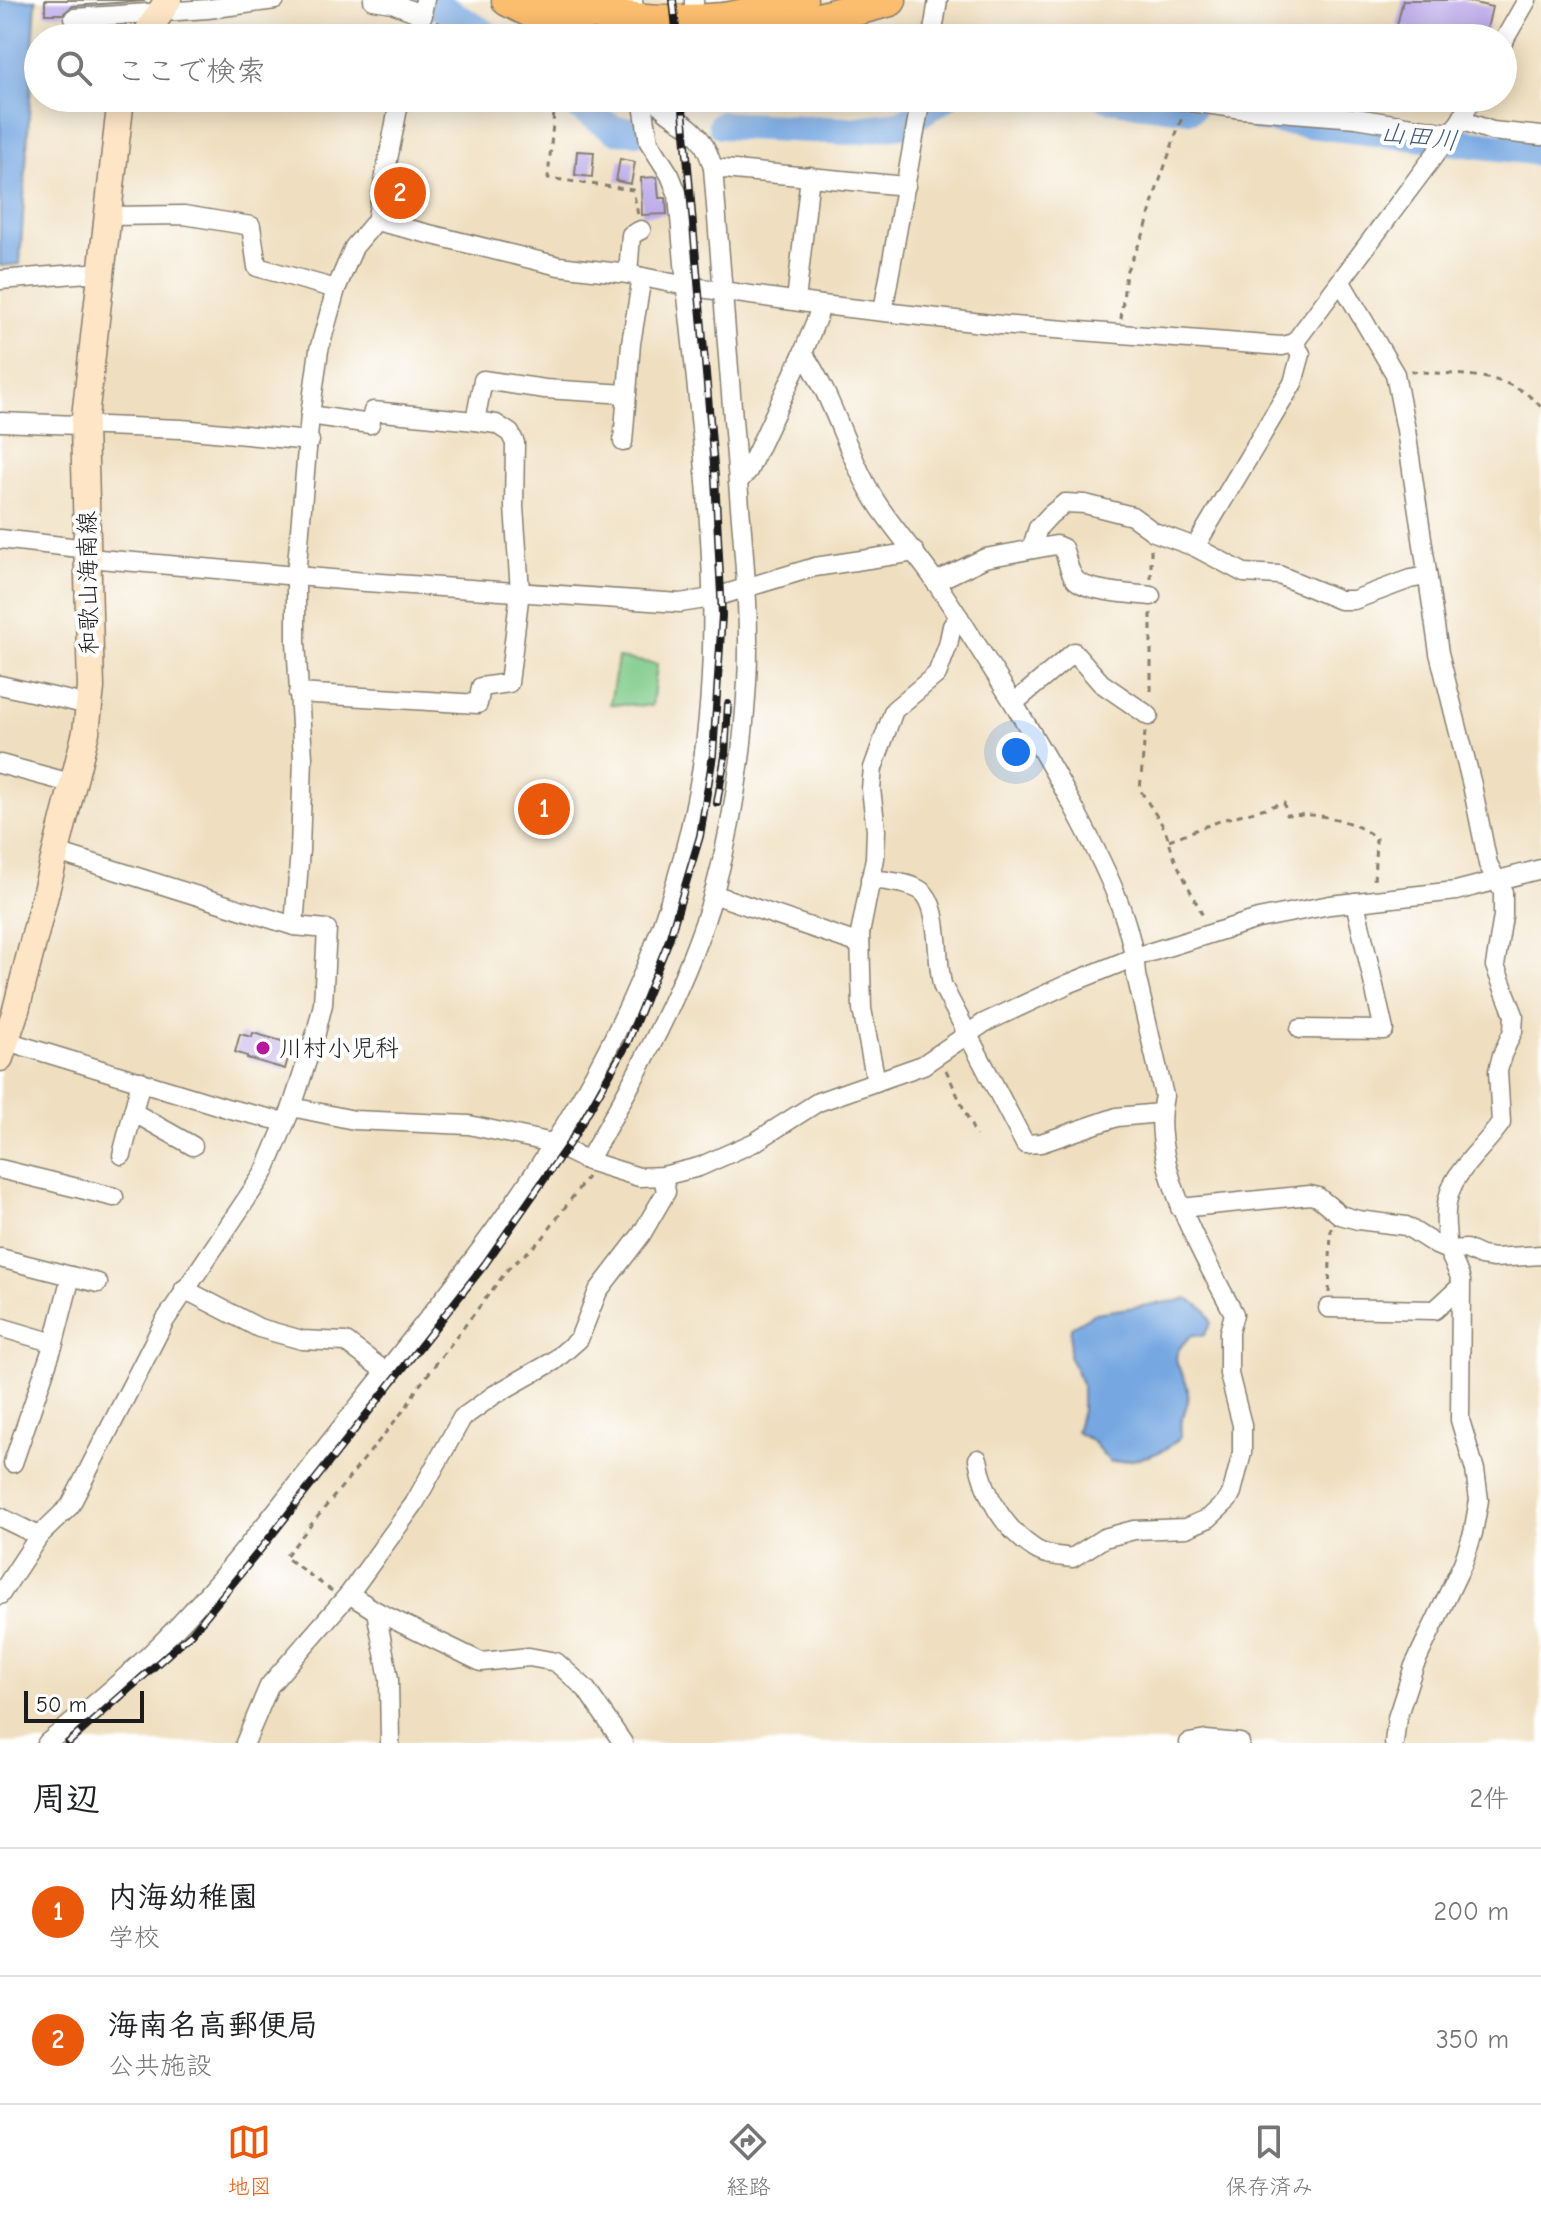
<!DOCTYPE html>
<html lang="ja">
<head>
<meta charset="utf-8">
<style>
  :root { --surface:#fff; --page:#f6f6f6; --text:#202124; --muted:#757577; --line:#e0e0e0; --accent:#ea580c }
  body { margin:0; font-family:"Comic Neue","Klee One",sans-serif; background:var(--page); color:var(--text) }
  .scale { position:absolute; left:24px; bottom:20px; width:120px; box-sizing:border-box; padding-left:8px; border:4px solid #1c1c1c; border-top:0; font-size:22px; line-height:28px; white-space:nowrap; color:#1c1c1c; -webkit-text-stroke:6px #fff; paint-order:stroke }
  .you { position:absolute; left:1016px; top:752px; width:28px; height:28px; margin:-20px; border:6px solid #fff; border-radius:50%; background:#1a73e8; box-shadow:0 0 0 12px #1a73e833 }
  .badge { display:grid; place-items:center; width:52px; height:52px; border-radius:50%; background:var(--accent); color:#fff; font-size:26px; font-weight:700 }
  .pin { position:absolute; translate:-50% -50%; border:4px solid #fff; box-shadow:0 2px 8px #0006 }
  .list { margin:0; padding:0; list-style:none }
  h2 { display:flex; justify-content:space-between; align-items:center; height:104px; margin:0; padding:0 32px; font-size:34px }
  h2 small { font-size:26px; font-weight:400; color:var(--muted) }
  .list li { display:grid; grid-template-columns:52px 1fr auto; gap:24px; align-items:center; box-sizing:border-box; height:128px; padding:0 32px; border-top:2px solid var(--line) }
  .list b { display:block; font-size:30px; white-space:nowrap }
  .list p { margin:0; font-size:26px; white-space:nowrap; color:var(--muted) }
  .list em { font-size:26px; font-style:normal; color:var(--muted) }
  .icon { flex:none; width:44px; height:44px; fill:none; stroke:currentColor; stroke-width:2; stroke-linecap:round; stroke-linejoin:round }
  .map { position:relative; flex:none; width:1541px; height:1743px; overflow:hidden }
  .search { position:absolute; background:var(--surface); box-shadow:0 4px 20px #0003; left:24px; right:24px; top:24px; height:88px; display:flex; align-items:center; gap:20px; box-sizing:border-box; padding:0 28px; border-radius:44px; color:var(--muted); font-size:30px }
  .sheet { height:360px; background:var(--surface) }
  nav { display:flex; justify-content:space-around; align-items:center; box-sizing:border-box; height:112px; border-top:2px solid var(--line); background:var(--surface); font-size:22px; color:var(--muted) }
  nav a { display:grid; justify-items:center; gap:4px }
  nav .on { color:var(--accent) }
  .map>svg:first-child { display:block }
  .green { fill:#7eca88; stroke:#4d7352; stroke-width:2 }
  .water { fill:#76a7e1; stroke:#49627e; stroke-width:2 }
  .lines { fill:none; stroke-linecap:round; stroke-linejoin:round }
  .river { stroke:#76a7e1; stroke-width:28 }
  .building { fill:#bcaae9 }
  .street-casing { stroke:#867e6e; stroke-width:21 }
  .secondary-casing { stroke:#867e6e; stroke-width:29 }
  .highway-casing { stroke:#867e6e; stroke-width:35 }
  .path { stroke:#867e6e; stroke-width:3; stroke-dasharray:6 6; stroke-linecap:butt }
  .street { stroke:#fff; stroke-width:18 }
  .secondary { stroke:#fde5c5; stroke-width:26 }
  .highway { stroke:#fbbd6e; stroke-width:32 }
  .rail-casing { stroke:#1c1c1c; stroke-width:8 }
  .rail { stroke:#fff; stroke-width:5; stroke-dasharray:15; stroke-linecap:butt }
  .poi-dot { fill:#b5179e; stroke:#fff; stroke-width:3 }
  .labels { text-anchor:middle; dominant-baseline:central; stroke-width:8; stroke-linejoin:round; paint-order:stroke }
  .street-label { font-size:24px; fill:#1c1c1c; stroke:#fff }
  .poi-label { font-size:24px; fill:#1c1c1c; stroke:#fff; text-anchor:start }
  .water-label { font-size:26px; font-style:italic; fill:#445b75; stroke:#fff }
</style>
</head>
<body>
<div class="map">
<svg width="1541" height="1743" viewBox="0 0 1541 1743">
  <rect width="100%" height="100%" fill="#fff"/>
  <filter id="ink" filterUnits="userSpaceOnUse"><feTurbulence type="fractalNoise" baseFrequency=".0125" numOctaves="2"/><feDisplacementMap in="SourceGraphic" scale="16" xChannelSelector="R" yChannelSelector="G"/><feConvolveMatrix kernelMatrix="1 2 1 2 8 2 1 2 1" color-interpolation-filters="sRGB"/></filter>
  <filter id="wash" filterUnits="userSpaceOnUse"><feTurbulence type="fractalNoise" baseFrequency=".006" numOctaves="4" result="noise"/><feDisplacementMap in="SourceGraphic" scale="32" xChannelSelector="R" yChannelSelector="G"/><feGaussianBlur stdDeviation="1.8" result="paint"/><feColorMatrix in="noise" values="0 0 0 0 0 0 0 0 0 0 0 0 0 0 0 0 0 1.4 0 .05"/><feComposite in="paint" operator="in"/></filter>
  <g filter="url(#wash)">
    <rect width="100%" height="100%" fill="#efdfc0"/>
    <path class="green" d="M618 658 657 664 652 706 610 704Z"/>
    <g class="water">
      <path d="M0 0H36L20 264 0 266Z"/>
      <path d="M1189 1299 1206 1310 1211 1323 1204 1335H1192C1157 1365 1191 1367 1188 1398 1187 1414 1178 1416 1181 1436 1164 1456 1135 1461 1110 1462L1091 1440 1076 1432 1082 1410V1383L1069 1356 1071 1327 1095 1313Z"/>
    </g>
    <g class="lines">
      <g class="river">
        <path d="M429 0 493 38"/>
        <path d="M565 98 615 130 636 131"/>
        <path d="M1107 98 1191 109"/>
        <path d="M1260 118 1541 152"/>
        <path d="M722 125 850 131 902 124 945 98"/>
      </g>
    </g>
    <g id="blocks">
      <g class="building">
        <path d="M45 0H144V1L73 6 63 14H45Z"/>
        <path d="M1403 0H1461L1492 7 1485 38H1453L1397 26Z"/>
        <path d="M577 151 594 152 592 177 575 175Z"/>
        <path d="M620 159 635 162 631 184 616 181Z"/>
        <path d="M657 177 659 198H666L667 214 642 215 641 178Z"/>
        <path d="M253 1033 292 1044 285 1069 247 1058V1056L235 1052 240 1034 252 1037Z"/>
      </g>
    </g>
  </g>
  <g filter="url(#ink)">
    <use href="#blocks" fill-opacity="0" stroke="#867e6e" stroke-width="2"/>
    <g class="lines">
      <defs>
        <g id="street">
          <path d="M373 0 392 3 423 15"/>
          <path d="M633 0 637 38"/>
          <path d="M694 0V20"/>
          <path d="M74 18 208 9 275 0"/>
          <path d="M416 38 425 0"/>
          <path d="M932 38 938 0"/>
          <path d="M1503 42 1527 0"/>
          <path d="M642 98 649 142 670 175 678 195 686 286 822 305 1000 325 1282 346 1294 343 1461 120 1472 98"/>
          <path d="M656 98C663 113 678 118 690 128 702 138 709 153 713 168"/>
          <path d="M1162 98 1242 109 1356 118 1450 133"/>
          <path d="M1461 120 1492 131 1541 136"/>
          <path d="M109 216 184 215 251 226 257 267 336 289"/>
          <path d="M628 274 631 235 641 230"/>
          <path d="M0 280 101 272"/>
          <path d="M1341 282 1395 374 1406 430 1439 653 1472 785 1488 864 1503 892V916L1495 966 1514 1015 1513 1031 1502 1055 1498 1071 1501 1123C1474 1161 1442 1176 1446 1226 1447 1234 1446 1244 1449 1252 1453 1262 1458 1270 1461 1281L1460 1420 1475 1470 1479 1500 1473 1533 1463 1563 1414 1666 1397 1718 1394 1743"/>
          <path d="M796 301 810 176"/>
          <path d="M883 311 921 98"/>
          <path d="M803 353C834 398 846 453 875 500 892 527 914 551 933 578 986 657 1037 737 1081 821 1105 867 1133 923 1136 975L1164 1096C1148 1163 1204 1256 1234 1314L1229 1332V1374L1242 1425V1453L1232 1492 1228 1500 1209 1518 1186 1528 1134 1530 1104 1538 1072 1558C1061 1556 1045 1556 1035 1549 1004 1529 984 1495 978 1459"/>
          <path d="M310 415 370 424 373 411 475 421 483 380 545 389 627 394"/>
          <path d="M0 422 181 429 310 441"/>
          <path d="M623 442 631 343 642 277"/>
          <path d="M738 482 713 168 906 186"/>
          <path d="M0 539 88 549"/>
          <path d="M1032 547 1038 528 1050 515 1065 503 1085 504 1132 516 1154 532 1195 547 1293 383 1301 354 1294 343"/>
          <path d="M1195 547 1244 573 1279 575 1340 600H1354L1410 579 1427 576"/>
          <path d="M88 558 366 582 680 603 712 598 815 567 915 552"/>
          <path d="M935 582 985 558 1056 545 1063 548C1067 557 1068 571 1075 579 1086 592 1133 594 1151 596"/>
          <path d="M0 685 89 705"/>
          <path d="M298 693 478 704 481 687 509 683 520 591 514 507 515 443 510 433 496 424 475 421"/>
          <path d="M1014 703 1074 652 1101 683 1149 716"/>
          <path d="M0 764 74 784"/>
          <path d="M870 879C885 881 906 882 920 890 942 903 935 964 943 987L1025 1144 1041 1143 1117 1117 1160 1113"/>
          <path d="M713 894 860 944"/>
          <path d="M294 926 300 850 303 758 296 641V576L310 415 319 350 336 289 354 247 376 221 400 98"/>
          <path d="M1300 1029 1384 1030 1355 902"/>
          <path d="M0 1039 230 1109 285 1122"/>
          <path d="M876 1082 862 1009 860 934 875 858 876 830 871 789 873 768 894 710 937 674 948 645 952 626 959 617"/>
          <path d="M292 1107 354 1120 469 1125 548 1142 588 1161 639 1177 663 1176 699 1167 755 1142 818 1102 923 1065 984 1023 1068 984 1135 957 1258 919 1330 905 1456 891 1541 869"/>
          <path d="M133 1112 193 1146"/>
          <path d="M122 1155 141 1081"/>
          <path d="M588 1161C635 1079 688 983 714 892 733 824 743 752 747 682 751 616 743 548 738 482L748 471 803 353 822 305"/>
          <path d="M0 1169 114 1197"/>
          <path d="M1180 1208 1310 1195 1318 1197 1340 1215 1358 1220 1406 1226 1436 1245 1448 1250 1466 1249 1481 1256 1494 1258 1541 1255"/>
          <path d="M0 1258 98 1283"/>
          <path d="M184 1289 259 1328 302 1340 346 1342 386 1372"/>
          <path d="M1328 1308 1435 1310 1460 1287"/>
          <path d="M0 1327 54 1343"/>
          <path d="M13 1463 54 1343 71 1276"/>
          <path d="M0 1517 39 1536"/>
          <path d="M349 1594 376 1611 481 1662 529 1657 556 1662 586 1689 623 1743"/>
          <path d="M0 1595 39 1536 70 1506 164 1322 264 1173 292 1107 316 1033 323 1004 327 929 294 926 57 852"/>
          <path d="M376 1611 389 1679 390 1743"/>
          <path d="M47 1743C82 1715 117 1686 149 1655 222 1585 282 1502 345 1423 502 1228 651 1044 698 790 729 624 703 453 686 286L628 274 559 266 376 221"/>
          <path d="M245 1743 269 1686 349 1594 414 1504 462 1418 494 1395 554 1361 579 1339 598 1291 641 1235 666 1192 663 1176"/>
          <path d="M1189 1743 1206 1740 1240 1743"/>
        </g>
        <g id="secondary">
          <path d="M144 38 168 0"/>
          <path d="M0 1058 16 1010 86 732 91 688 84 426 121 98"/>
        </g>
        <g id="highway">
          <path d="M508 0 552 22 576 29"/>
          <path d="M552 0C606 21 666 24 723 19 749 16 775 6 801 0"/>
          <path d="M748 38 890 0"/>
        </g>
      </defs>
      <use href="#street" class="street-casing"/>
      <use href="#secondary" class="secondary-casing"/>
      <use href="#highway" class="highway-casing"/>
      <g class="path">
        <path d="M437 22 465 38"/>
        <path d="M538 98 554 112 548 178 633 190 638 215"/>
        <path d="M1121 319 1126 272 1145 231 1154 197 1182 117"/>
        <path d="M1411 371C1456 376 1509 370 1541 407"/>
        <path d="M1151 549V581"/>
        <path d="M1151 613V697"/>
        <path d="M1145 732 1140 790 1165 829 1175 860 1205 920"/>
        <path d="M1169 840 1225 819 1284 803 1286 815C1318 813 1350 818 1376 838L1374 884"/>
        <path d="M946 1070 976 1136"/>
        <path d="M1329 1293 1331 1228"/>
        <path d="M332 1591 285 1557 407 1406 416 1390 508 1269 542 1239 587 1177"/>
      </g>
      <use href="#street" class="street"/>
      <use href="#secondary" class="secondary"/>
      <use href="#highway" class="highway"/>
      <defs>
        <g id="rail">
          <path d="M673 0 677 38"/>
          <path d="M717 803 725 756 728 704"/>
          <path d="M68 1743 192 1633 260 1550 485 1264 573 1138 627 1044 669 940 700 836 713 755 722 615 715 477 682 98"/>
        </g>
      </defs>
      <use href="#rail" class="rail-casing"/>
      <use href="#rail" class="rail"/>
    </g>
  </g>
  <circle class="poi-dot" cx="263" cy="1048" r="8"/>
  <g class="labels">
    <g class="street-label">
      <text transform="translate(88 583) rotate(-91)">和歌山海南線</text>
    </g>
    <g class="poi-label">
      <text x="279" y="1048">川村小児科</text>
    </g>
    <g class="water-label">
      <text transform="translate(1419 137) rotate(7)">山田川</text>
    </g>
  </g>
</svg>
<div class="scale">50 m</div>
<div class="you"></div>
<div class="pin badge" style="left:544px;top:809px">1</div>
<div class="pin badge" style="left:400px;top:193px">2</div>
<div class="search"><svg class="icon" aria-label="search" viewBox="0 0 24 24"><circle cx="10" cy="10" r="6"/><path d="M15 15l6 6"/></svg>ここで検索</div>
</div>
<section class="sheet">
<h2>周辺<small>2件</small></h2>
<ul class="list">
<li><span class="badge">1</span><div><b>内海幼稚園</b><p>学校</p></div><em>200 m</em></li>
<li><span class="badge">2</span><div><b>海南名高郵便局</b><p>公共施設</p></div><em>350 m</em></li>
</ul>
</section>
<nav>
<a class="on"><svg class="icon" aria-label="map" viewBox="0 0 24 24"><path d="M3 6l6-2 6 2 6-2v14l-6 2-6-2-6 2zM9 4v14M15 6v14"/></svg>地図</a>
<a><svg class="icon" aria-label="directions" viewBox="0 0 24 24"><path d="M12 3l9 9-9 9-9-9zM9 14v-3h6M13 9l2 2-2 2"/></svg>経路</a>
<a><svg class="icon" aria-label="saved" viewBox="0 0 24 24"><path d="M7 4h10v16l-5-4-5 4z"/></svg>保存済み</a>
</nav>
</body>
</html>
